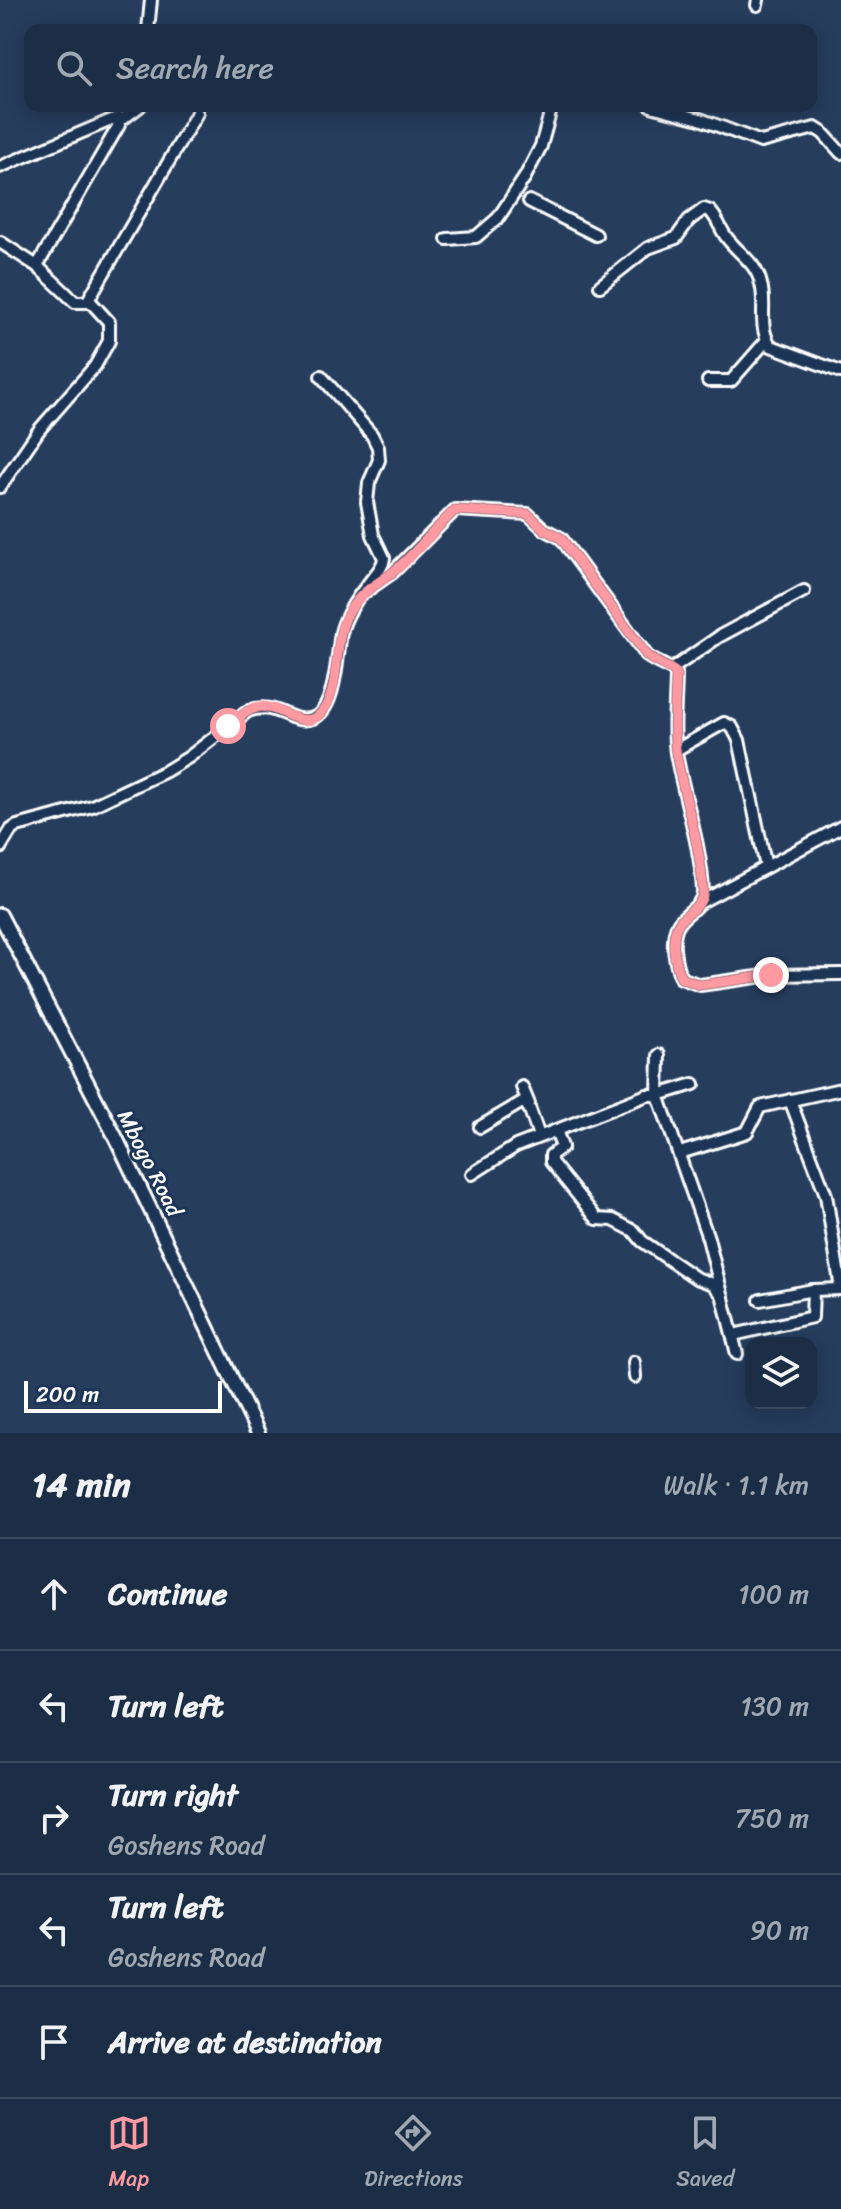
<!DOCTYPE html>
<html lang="en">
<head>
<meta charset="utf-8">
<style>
  :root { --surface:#1c2e46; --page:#293a51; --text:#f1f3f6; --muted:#a0a8b3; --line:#3a4a5f; --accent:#ff9aa2 }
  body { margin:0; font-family:Sriracha,sans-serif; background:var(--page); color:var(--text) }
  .controls { position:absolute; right:24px; bottom:24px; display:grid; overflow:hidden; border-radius:16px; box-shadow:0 4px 20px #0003 }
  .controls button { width:72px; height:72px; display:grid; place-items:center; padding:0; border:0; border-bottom:2px solid var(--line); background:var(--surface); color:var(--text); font:40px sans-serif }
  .scale { position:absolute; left:24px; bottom:20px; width:198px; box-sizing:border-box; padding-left:8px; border:4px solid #fff; border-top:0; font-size:22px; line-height:28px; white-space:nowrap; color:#fff; -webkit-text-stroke:6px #1d3557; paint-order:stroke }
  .stop { position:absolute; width:24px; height:24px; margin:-18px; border:6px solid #ff9aa2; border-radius:50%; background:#fff }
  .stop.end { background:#ff9aa2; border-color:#fff; box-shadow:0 2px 8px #0008 }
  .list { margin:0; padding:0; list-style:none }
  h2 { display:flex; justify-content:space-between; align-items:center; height:104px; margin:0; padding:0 32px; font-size:34px }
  h2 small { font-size:26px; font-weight:400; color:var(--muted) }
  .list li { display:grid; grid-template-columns:52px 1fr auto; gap:24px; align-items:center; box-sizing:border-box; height:112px; padding:0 32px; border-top:2px solid var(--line) }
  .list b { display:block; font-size:30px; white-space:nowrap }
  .list p { margin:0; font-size:26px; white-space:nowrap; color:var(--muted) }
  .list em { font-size:26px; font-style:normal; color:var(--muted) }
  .icon { flex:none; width:44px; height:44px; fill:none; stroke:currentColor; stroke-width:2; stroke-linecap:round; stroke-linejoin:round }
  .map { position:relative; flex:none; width:841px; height:1433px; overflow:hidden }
  .search { position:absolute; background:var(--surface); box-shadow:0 4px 20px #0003; left:24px; right:24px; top:24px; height:88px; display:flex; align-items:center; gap:20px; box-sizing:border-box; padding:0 28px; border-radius:16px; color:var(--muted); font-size:30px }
  .sheet { height:664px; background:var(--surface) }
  nav { display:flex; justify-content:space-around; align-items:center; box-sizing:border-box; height:112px; border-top:2px solid var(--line); background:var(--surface); font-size:22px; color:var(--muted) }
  nav a { display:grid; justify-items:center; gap:4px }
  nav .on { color:var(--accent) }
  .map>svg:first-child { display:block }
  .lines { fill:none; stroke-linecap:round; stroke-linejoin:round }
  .minor-casing { stroke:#fff; stroke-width:16 }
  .major-casing { stroke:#fff; stroke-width:18 }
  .minor { stroke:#1d3557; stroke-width:10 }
  .major { stroke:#1d3557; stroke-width:12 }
  .route { stroke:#ff9aa2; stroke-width:10 }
  .labels { text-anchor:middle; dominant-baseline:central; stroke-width:6; stroke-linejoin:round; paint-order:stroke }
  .street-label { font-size:22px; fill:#fff; stroke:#1d3557 }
</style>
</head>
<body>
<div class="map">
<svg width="841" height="1433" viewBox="0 0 841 1433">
  <rect width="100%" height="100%" fill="#263d5e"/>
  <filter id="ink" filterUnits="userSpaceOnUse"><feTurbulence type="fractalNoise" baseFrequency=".0125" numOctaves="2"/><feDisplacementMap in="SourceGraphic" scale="16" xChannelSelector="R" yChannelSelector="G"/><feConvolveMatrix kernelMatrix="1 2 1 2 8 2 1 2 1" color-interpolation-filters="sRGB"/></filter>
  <g filter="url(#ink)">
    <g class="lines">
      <defs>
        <g id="minor">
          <path d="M757 5 758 0"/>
          <path d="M148 30 151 0"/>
          <path d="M651 106 700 119 761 142 815 128 823 133 841 153"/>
          <path d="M0 167 116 118H124L140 106"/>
          <path d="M529 201 596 235"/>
          <path d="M447 239 476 237 498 218 525 177 541 146 552 106"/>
          <path d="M0 242 37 266 75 302H87L197 113"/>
          <path d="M37 266 119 125"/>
          <path d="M600 286 648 248 676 238 689 220 704 209 710 211C718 219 720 229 727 238 739 254 756 262 761 284 767 305 757 327 771 346L841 372"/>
          <path d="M708 381H731L767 340"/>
          <path d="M0 487 39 430 95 366 109 341V322L89 300"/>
          <path d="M359 596 392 573 455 510 528 514 544 529 561 538 647 656C656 663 672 668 676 673 676 700 672 726 676 753 684 799 701 845 703 891 703 907 685 912 678 924 670 939 675 964 681 978L700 985 771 975 841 974"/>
          <path d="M672 669 720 636 804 591"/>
          <path d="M676 750 724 723 732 727 739 740 766 867"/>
          <path d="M0 848 11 830 17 826 92 806 166 771 189 757 248 711C278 700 289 726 313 718 336 710 337 654 341 633 345 615 357 598 368 584 374 575 383 569 384 558L373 535 367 502 369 483 379 460 378 447 372 435 321 376"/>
          <path d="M701 902 841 827"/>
          <path d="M659 1055 658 1095 708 1238 737 1354"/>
          <path d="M522 1087 529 1104"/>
          <path d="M790 1100 826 1195 841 1289"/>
          <path d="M480 1127 524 1101 530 1110 539 1136"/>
          <path d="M556 1130 562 1147 551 1155V1162L597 1219 613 1220 634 1231 642 1241 696 1278 713 1284 723 1296"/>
          <path d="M680 1153 747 1132 760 1107 841 1089"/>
          <path d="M472 1174 516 1146 647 1095H658L694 1084"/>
          <path d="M760 1300 813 1290 841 1289"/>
          <path d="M733 1335 812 1317 813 1290"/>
          <path d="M634 1362 635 1377"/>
        </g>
        <path id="major" d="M0 915 117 1140 258 1433"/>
      </defs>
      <use href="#minor" class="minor-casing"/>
      <use href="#major" class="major-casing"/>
      <use href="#minor" class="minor"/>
      <use href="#major" class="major"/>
    </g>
  </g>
  <g class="lines" filter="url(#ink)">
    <path class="route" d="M228 726C237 719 247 709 259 707 280 704 303 734 322 712 341 690 333 644 346 617 361 588 377 587 399 567 419 549 436 528 455 510L528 514 544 529 561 538 647 656C656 664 672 668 676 673 676 700 672 726 676 753 684 799 701 845 703 891 703 907 685 912 678 924 670 939 675 964 681 978L700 985 771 975"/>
  </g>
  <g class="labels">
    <g class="street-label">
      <text transform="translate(150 1163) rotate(63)">Mbogo Road</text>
    </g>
  </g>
</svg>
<div class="controls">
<button><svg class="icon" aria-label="layers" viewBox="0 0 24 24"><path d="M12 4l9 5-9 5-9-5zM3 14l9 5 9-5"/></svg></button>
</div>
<div class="scale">200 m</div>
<div class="stop" style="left:228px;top:726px"></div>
<div class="stop end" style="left:771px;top:975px"></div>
<div class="search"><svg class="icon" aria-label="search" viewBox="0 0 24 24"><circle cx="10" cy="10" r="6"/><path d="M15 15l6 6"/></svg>Search here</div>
</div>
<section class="sheet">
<h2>14 min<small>Walk · 1.1 km</small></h2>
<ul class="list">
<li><svg class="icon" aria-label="ahead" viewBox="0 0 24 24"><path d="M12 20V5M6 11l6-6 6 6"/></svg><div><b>Continue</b></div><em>100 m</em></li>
<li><svg class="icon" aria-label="left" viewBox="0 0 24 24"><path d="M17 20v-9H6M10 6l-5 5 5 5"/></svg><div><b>Turn left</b></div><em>130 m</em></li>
<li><svg class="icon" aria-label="right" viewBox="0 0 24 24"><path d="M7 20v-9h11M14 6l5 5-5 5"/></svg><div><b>Turn right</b><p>Goshens Road</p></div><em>750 m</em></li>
<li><svg class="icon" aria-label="left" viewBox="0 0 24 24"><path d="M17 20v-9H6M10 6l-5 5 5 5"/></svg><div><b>Turn left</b><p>Goshens Road</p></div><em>90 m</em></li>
<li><svg class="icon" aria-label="arrive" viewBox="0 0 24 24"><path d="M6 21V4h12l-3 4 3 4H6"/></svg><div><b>Arrive at destination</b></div></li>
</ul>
</section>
<nav>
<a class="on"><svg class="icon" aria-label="map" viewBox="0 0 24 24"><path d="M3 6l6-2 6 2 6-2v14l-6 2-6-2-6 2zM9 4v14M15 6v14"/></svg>Map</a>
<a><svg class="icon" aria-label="directions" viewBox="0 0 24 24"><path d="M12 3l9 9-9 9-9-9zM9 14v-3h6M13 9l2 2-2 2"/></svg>Directions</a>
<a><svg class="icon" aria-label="saved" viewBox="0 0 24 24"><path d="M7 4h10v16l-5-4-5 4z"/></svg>Saved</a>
</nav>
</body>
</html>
